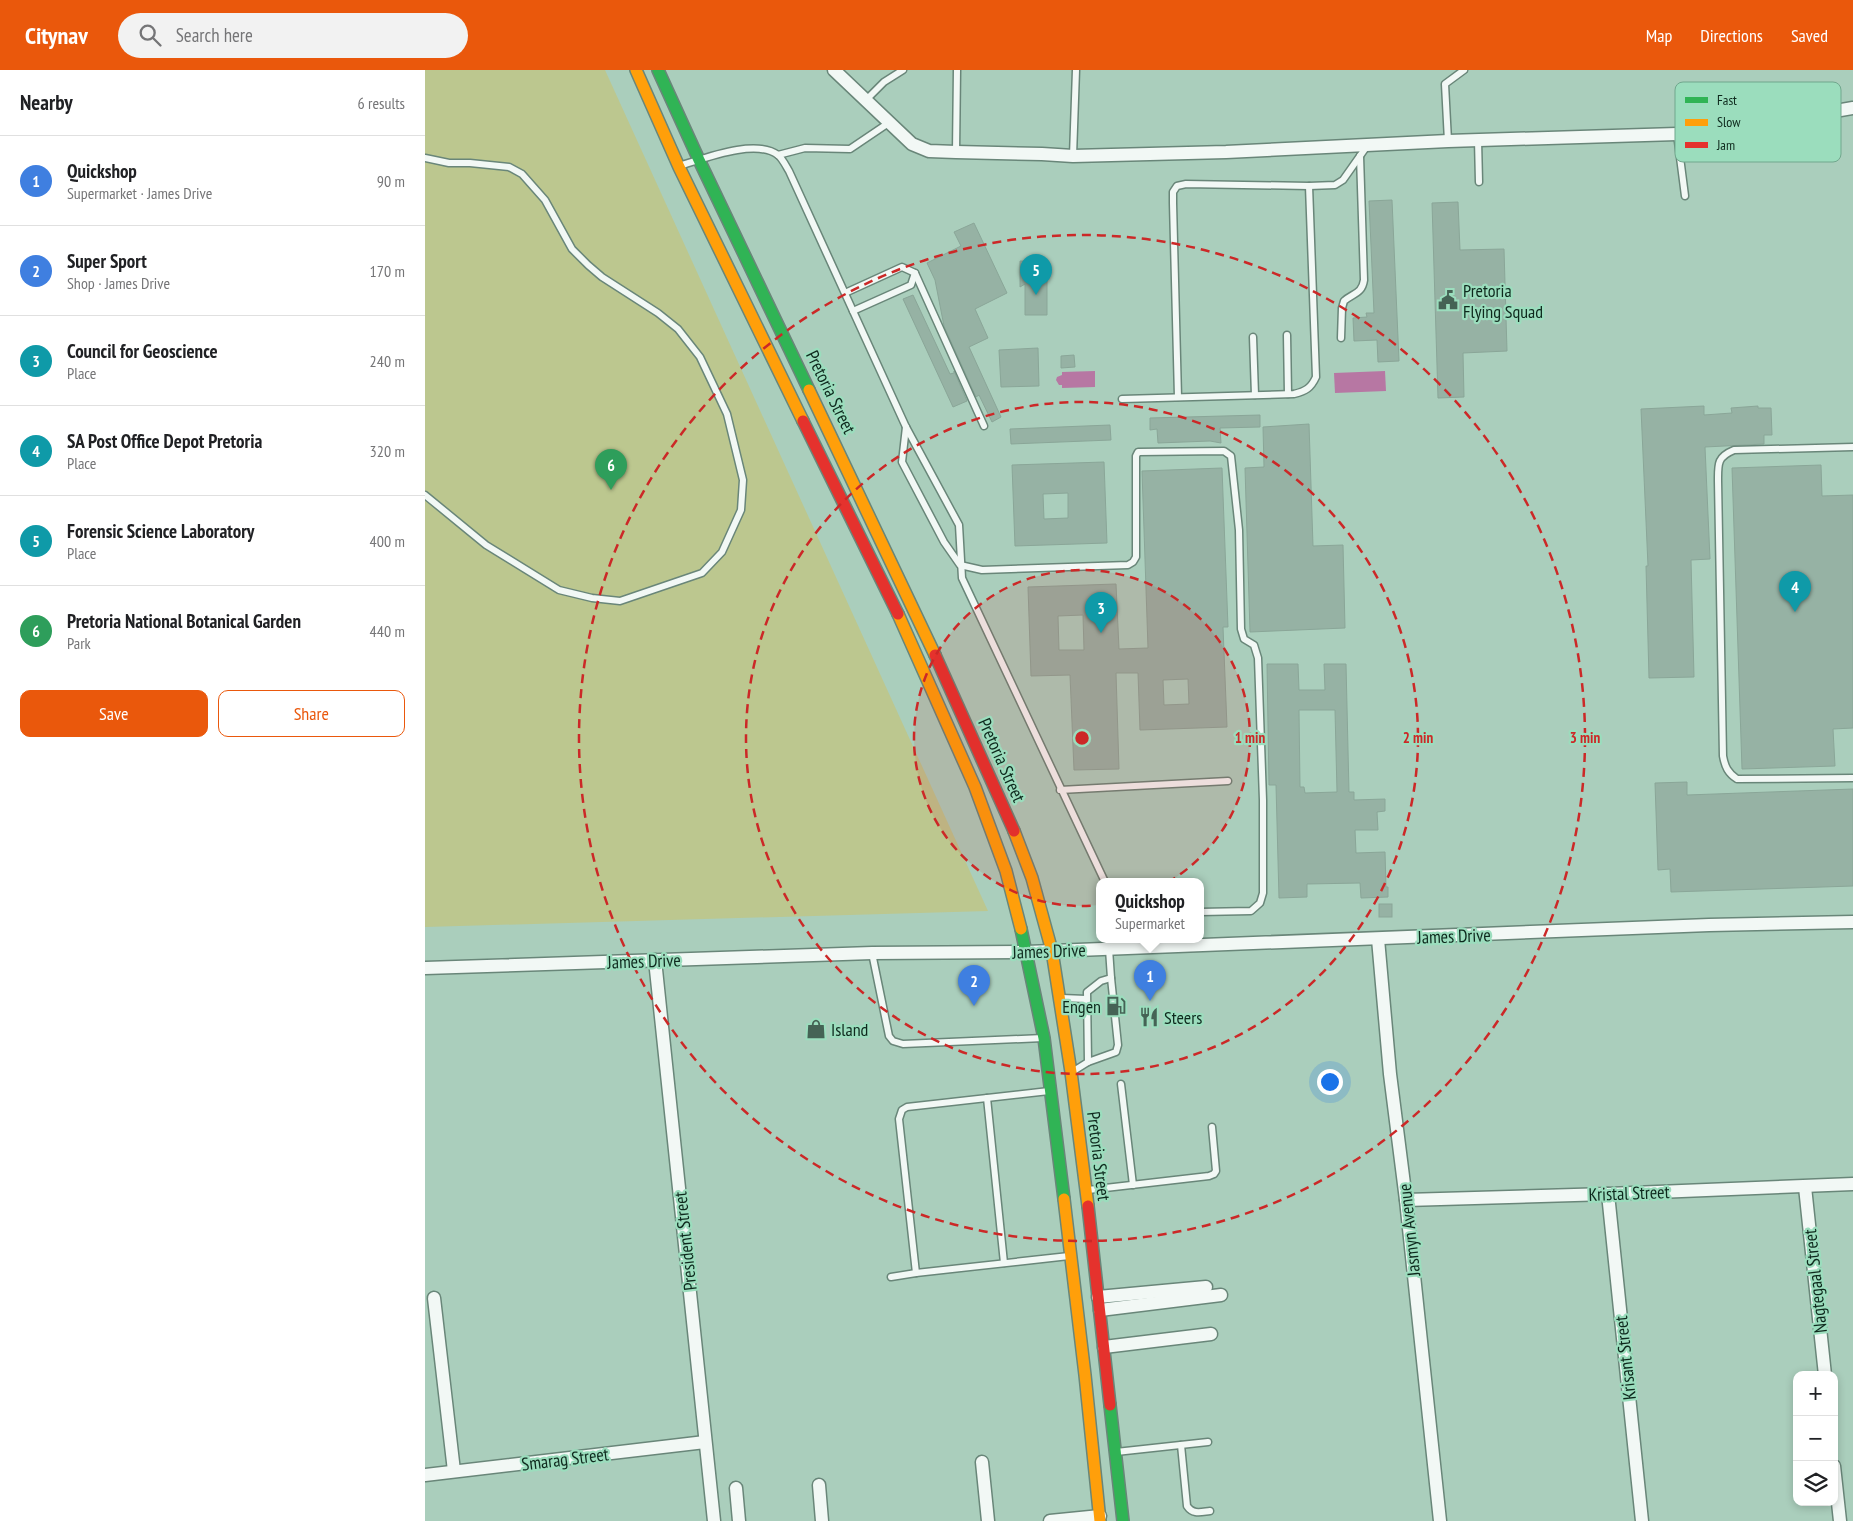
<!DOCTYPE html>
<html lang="en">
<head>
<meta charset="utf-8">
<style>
  :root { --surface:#fff; --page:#f2f2f2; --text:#202124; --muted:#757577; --line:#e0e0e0; --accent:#ea580c }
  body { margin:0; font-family:"PT Sans Narrow",sans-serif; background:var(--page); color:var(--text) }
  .controls { position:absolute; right:15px; bottom:15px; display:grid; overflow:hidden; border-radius:10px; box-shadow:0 2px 8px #0003 }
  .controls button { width:45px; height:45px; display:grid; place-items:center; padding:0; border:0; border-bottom:1px solid var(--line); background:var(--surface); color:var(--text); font:25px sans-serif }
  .you { position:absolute; left:904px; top:1011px; width:18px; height:18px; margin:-12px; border:4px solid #fff; border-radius:50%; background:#1a73e8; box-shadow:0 0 0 8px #1a73e833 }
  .badge { display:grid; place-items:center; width:32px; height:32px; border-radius:50%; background:var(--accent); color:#fff; font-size:16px; font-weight:700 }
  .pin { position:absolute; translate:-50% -41px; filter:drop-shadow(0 1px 2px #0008) }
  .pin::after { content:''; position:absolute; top:26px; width:18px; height:15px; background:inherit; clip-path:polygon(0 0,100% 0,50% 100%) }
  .popup { position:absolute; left:671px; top:808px; width:108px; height:65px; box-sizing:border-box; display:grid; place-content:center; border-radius:10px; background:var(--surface); filter:drop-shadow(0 1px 4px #0005); font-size:16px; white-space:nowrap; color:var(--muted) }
  .popup b { font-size:19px; color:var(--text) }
  .popup::after { content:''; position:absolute; left:50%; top:100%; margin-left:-10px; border:10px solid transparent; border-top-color:var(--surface) }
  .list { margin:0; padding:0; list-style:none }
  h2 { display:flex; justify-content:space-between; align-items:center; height:65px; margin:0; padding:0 20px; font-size:21px }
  h2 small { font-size:16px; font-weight:400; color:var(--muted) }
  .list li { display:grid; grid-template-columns:32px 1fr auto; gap:15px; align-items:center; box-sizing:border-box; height:90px; padding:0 20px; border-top:1px solid var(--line) }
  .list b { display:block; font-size:19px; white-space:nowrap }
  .list p { margin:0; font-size:16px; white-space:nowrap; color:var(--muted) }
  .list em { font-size:16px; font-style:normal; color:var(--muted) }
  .actions { display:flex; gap:10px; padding:15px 20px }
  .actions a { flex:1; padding:11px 0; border:1px solid var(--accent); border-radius:10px; text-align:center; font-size:18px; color:var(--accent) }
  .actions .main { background:var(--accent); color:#fff }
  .icon { flex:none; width:28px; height:28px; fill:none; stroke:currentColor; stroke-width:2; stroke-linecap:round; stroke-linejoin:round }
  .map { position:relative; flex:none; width:1428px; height:1451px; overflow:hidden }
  header { display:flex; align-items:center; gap:30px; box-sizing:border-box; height:70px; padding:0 25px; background:var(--accent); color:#fff }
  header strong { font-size:24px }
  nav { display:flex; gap:28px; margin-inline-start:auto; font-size:18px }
  .search { width:350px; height:45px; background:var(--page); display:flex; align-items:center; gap:12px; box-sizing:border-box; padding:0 18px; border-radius:28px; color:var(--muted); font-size:19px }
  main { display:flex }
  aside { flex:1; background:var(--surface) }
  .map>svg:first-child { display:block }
  .green { fill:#bcc78f }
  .water { fill:#b777a3 }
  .building { fill:#96b2a4; stroke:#8aa698; fill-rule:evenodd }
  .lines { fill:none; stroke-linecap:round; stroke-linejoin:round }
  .lane-casing { stroke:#698679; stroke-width:9 }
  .street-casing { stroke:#698679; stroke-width:15 }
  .fast-casing { stroke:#698679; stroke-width:14 }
  .slow-casing { stroke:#698679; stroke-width:14 }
  .jam-casing { stroke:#698679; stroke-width:14 }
  .lane { stroke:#f2f8f5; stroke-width:6 }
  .street { stroke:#f2f8f5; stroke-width:12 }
  .fast { stroke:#30b455; stroke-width:11 }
  .slow { stroke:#ff9f0a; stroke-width:11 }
  .jam { stroke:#e5322d; stroke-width:11 }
  .ring { fill:none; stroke:#cc2827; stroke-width:2.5; stroke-dasharray:9 6 }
  .labels { text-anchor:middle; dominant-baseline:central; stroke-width:4.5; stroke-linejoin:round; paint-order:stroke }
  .poi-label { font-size:18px; fill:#0e291d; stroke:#9bddbd; text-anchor:start }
  .street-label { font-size:18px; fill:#0e291d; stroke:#9bddbd }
  .key { fill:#9bddbd; stroke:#71a78d; stroke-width:1 }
  .key-label { font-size:14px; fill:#0e291d }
  .centre { fill:#cc2827; stroke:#9bddbd; stroke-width:2.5 }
  .ring-label { font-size:15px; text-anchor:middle; font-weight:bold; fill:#cc2827; stroke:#9bddbd; stroke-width:4.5; stroke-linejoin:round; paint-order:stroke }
</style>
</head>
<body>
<header>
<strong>Citynav</strong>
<div class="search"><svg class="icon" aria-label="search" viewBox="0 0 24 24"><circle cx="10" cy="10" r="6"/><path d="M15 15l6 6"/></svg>Search here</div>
<nav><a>Map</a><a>Directions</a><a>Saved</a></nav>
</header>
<main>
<aside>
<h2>Nearby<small>6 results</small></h2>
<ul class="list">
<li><span class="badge" style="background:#3f7fe0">1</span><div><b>Quickshop</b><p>Supermarket · James Drive</p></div><em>90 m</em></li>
<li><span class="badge" style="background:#3f7fe0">2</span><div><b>Super Sport</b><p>Shop · James Drive</p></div><em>170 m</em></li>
<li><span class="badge" style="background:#0f9aa8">3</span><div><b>Council for Geoscience</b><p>Place</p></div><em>240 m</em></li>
<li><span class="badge" style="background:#0f9aa8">4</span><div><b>SA Post Office Depot Pretoria</b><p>Place</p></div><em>320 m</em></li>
<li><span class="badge" style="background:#0f9aa8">5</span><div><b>Forensic Science Laboratory</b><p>Place</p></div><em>400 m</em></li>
<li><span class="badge" style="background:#2e9e5b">6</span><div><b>Pretoria National Botanical Garden</b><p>Park</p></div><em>440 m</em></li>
</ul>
<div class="actions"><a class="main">Save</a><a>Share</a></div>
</aside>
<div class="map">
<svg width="1428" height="1451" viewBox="0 0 1428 1451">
  <rect width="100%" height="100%" fill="#aacebc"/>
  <path class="green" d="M0 0H180L563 841 0 857Z"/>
  <g class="water">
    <path d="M670 301V317L637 318V315H634L631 310 632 307 637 305V302Z"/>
    <path d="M960 301 961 321 910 323 909 303Z"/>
  </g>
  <g class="building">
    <path d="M967 130 974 291 953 292 952 270 929 271 928 248 942 247 941 243H949L944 131Z"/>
    <path d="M1033 132 1035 180 1079 179 1082 281 1038 283 1039 327 1013 328 1007 133Z"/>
    <path d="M549 153 582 223 550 239 563 268 544 277 576 347 567 352 554 325 551 327 519 256 510 210 502 193 536 176 529 162Z"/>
    <path d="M595 191 622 192V245H600V214L595 217Z"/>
    <path d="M488 225 525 304 529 303V301L542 331 528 337 478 229Z"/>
    <path d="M613 278 614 316 576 317 574 280Z"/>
    <path d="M649 285 650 297 636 298V286Z"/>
    <path d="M1279 336V345L1307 343 1306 338 1333 336V338H1346L1347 365H1339V374L1280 377 1285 489 1266 490 1269 607 1224 608 1221 496H1223L1216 339Z"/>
    <path d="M835 345V357L795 358 796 373 785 371 733 373 732 359 725 360V348Z"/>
    <path d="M884 354 888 476 918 475 920 558 825 562 820 398 839 397 838 357Z"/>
    <path d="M685 355 686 370 586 374 585 359Z"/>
    <path d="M679 392 682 473 590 476 587 395ZM643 423V448L619 449 618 424Z"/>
    <path d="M1396 395 1397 426 1428 425V658L1408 659 1410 696 1317 699 1307 398Z"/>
    <path d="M797 398 803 557H798L802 657 715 660 713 603H691L694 699 649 700 645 605 606 606 603 517 691 514 694 579 723 578 717 401ZM658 545 659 580H634L633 546ZM763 609 764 634 739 635 738 610Z"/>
    <path d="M842 594H873L874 620H900L899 594H921L924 722H929V730L960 729V741L952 742 953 760H930L931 783 960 782 961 817H963V827L936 828 935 813 882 814V827L854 828 851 715H844ZM874 640H910L912 722 880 723 879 717H875Z"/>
    <path d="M1262 712V725L1428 719V816L1246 822 1245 799 1233 800 1230 713Z"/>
    <rect x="954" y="834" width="13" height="13"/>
  </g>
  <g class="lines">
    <defs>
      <g id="lane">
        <path d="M441 30 459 12 478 0"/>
        <path d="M1252 64 1260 126"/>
        <path d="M1053 70 1054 112"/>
        <path d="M1023 71 1020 14 1039 0"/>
        <path d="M531 82 532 0"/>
        <path d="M353 85 380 78 425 79 465 52"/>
        <path d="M648 86 651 0"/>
        <path d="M0 88 24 93H45L84 97 97 104 120 130 147 179 163 195 177 207 233 243 253 259 275 287 302 344 318 410 316 440 297 482 277 503 195 531 167 528 134 520 61 475 0 425"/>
        <path d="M254 96C278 89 330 68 353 85 357 88 361 96 364 101L481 357 534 455 537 508 680 812"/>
        <path d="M420 223 477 197 490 203 559 356"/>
        <path d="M428 241 486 215 490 203"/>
        <path d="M862 265 863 324"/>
        <path d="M828 267 830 325"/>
        <path d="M916 268 917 238 919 231C928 223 937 224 939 210L935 86"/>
        <path d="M753 327 748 133V122L752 116 761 114 884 116 910 115 918 110 942 76"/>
        <path d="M697 329 869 324C881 321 886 318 891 307L884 116"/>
        <path d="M481 357 477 392 519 472 535 495 557 500 703 495 708 492 711 487V386L713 382 799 381 806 386 814 460 816 559 819 569 829 575 833 588 838 730V823L835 833 826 841 775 842"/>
        <path d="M1428 377 1309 380C1292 387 1293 394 1293 411L1298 686C1300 697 1303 703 1312 709L1428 708"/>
        <path d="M635 720 803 711"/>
        <path d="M447 883 464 966 468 971 478 974 618 968"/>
        <path d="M637 928 661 929"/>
        <path d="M663 992 691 982 693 975 686 908"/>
        <path d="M647 1002 663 992 662 922 676 911 686 908 684 879"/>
        <path d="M696 1014 708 1115"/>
        <path d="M562 1028 579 1193"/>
        <path d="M663 1120 784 1106 789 1104 791 1101 787 1057"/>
        <path d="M491 1203 644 1186"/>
        <path d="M466 1207 491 1203 474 1049 477 1040 482 1037 624 1021"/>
        <path d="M756 1375 762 1436C768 1445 776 1442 785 1441"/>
        <path d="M691 1382 783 1372"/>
      </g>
      <g id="street">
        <path d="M409 0 487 74 504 81 531 82 617 84 648 86 801 82 1023 71 1284 63 1428 38"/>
        <path d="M953 869 965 1004 981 1130 1015 1451"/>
        <path d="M230 890 289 1451"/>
        <path d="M0 898 447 883 602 882 1284 855 1428 852"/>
        <path d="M1380 1117 1400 1305"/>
        <path d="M1183 1124 1217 1451"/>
        <path d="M981 1130 1183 1124 1428 1114"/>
        <path d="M673 1227 781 1217"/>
        <path d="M9 1228 29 1401"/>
        <path d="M675 1240 796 1225"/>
        <path d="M679 1277 786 1264"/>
        <path d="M557 1392 563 1451"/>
        <path d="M1409 1396 1415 1451"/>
        <path d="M0 1405 280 1372"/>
        <path d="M394 1415 397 1451"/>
        <path d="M311 1418 314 1451"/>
        <path d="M625 1451 675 1446"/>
      </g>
      <g id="fast">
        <path d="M233 0 274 90 384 320"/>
        <path d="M596 859 619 968 639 1129"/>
        <path d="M685 1335 698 1451"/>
      </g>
      <g id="slow">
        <path d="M211 0 254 97 378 351"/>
        <path d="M384 320 510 585"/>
        <path d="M473 544 550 717 581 801 596 859"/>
        <path d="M589 761 607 808 627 881 646 1002 663 1136"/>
        <path d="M639 1129 660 1305 675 1451"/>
      </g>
      <g id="jam">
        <path d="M378 351 473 544"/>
        <path d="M510 585 589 761"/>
        <path d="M663 1136 685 1335"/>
      </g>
    </defs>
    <use href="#lane" class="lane-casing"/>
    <use href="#street" class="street-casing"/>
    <use href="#fast" class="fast-casing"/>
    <use href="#slow" class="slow-casing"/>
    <use href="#jam" class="jam-casing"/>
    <use href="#lane" class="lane"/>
    <use href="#street" class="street"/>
    <use href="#fast" class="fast"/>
    <use href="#slow" class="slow"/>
    <use href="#jam" class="jam"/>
  </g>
  <circle cx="657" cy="668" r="168" fill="#cc2827" fill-opacity=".12"/>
  <g class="ring">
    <circle cx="657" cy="668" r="168"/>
    <circle cx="657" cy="668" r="336"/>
    <circle cx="657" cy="668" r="503"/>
  </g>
  <defs>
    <symbol id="civic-bare" viewBox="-9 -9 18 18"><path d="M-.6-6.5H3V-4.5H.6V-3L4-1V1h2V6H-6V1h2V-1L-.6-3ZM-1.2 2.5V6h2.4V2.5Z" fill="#456355" stroke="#9bddbd" stroke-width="2.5" paint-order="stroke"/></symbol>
    <symbol id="fuel-bare" viewBox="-9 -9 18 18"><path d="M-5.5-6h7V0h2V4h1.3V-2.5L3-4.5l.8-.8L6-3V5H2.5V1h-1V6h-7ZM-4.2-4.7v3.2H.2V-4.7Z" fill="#456355" stroke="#9bddbd" stroke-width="2.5" paint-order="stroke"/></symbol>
    <symbol id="restaurant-bare" viewBox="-9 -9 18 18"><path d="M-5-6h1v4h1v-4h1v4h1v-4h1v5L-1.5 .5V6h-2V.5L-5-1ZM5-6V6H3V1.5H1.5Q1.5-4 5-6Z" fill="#456355" stroke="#9bddbd" stroke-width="2.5" paint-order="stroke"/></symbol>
    <symbol id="shop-bare" viewBox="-9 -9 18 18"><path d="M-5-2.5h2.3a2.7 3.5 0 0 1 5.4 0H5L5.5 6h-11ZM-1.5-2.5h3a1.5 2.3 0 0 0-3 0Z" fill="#456355" stroke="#9bddbd" stroke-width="2.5" paint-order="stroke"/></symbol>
  </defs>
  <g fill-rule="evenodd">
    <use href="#civic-bare" x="1009" y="216" width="28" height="28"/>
    <use href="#fuel-bare" x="677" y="922" width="28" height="28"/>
    <use href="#restaurant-bare" x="710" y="933" width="28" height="28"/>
    <use href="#shop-bare" x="377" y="945" width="28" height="28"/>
  </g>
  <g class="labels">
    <g class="poi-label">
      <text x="1038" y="220">Pretoria<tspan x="1038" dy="21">Flying Squad</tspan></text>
      <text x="676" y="936" text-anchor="end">Engen</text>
      <text x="739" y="947">Steers</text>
      <text x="406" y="959">Island</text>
    </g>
    <g class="street-label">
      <text transform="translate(406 322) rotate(64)">Pretoria Street</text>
      <text transform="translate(577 690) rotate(66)">Pretoria Street</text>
      <text transform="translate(1029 866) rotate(-2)">James Drive</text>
      <text transform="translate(624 881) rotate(-2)">James Drive</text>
      <text transform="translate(219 891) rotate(-2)">James Drive</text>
      <text transform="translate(674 1086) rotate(83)">Pretoria Street</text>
      <text transform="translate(1204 1123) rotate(-2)">Kristal Street</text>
      <text transform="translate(984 1160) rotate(-96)">Jasmyn Avenue</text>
      <text transform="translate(260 1171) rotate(-96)">President Street</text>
      <text transform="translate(1390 1211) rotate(-96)">Nagtegaal Street</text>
      <text transform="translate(1200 1288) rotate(-96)">Krisant Street</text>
      <text transform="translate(140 1389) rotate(-7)">Smarag Street</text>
    </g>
  </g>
  <rect x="1250" y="12" width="166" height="80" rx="8" class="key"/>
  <rect x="1260" y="27" width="23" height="6" fill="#30b455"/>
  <rect x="1260" y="49" width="23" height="7" fill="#ff9f0a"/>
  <rect x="1260" y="72" width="23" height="6" fill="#e5322d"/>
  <g class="key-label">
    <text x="1292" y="35">Fast</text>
    <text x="1292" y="57">Slow</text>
    <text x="1292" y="80">Jam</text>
  </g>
  <circle cx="657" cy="668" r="8" class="centre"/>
  <g class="ring-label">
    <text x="825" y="673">1 min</text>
    <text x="993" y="673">2 min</text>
    <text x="1160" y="673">3 min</text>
  </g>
</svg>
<div class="controls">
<button>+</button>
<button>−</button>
<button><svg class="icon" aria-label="layers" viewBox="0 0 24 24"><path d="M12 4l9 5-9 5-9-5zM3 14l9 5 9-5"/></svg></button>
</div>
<div class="you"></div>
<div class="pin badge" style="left:725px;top:931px;background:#3f7fe0">1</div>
<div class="popup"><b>Quickshop</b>Supermarket</div>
<div class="pin badge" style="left:549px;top:936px;background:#3f7fe0">2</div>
<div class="pin badge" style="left:676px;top:563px;background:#0f9aa8">3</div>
<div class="pin badge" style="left:1370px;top:542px;background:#0f9aa8">4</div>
<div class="pin badge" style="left:611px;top:225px;background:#0f9aa8">5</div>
<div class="pin badge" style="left:186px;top:420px;background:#2e9e5b">6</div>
</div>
</main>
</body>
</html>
